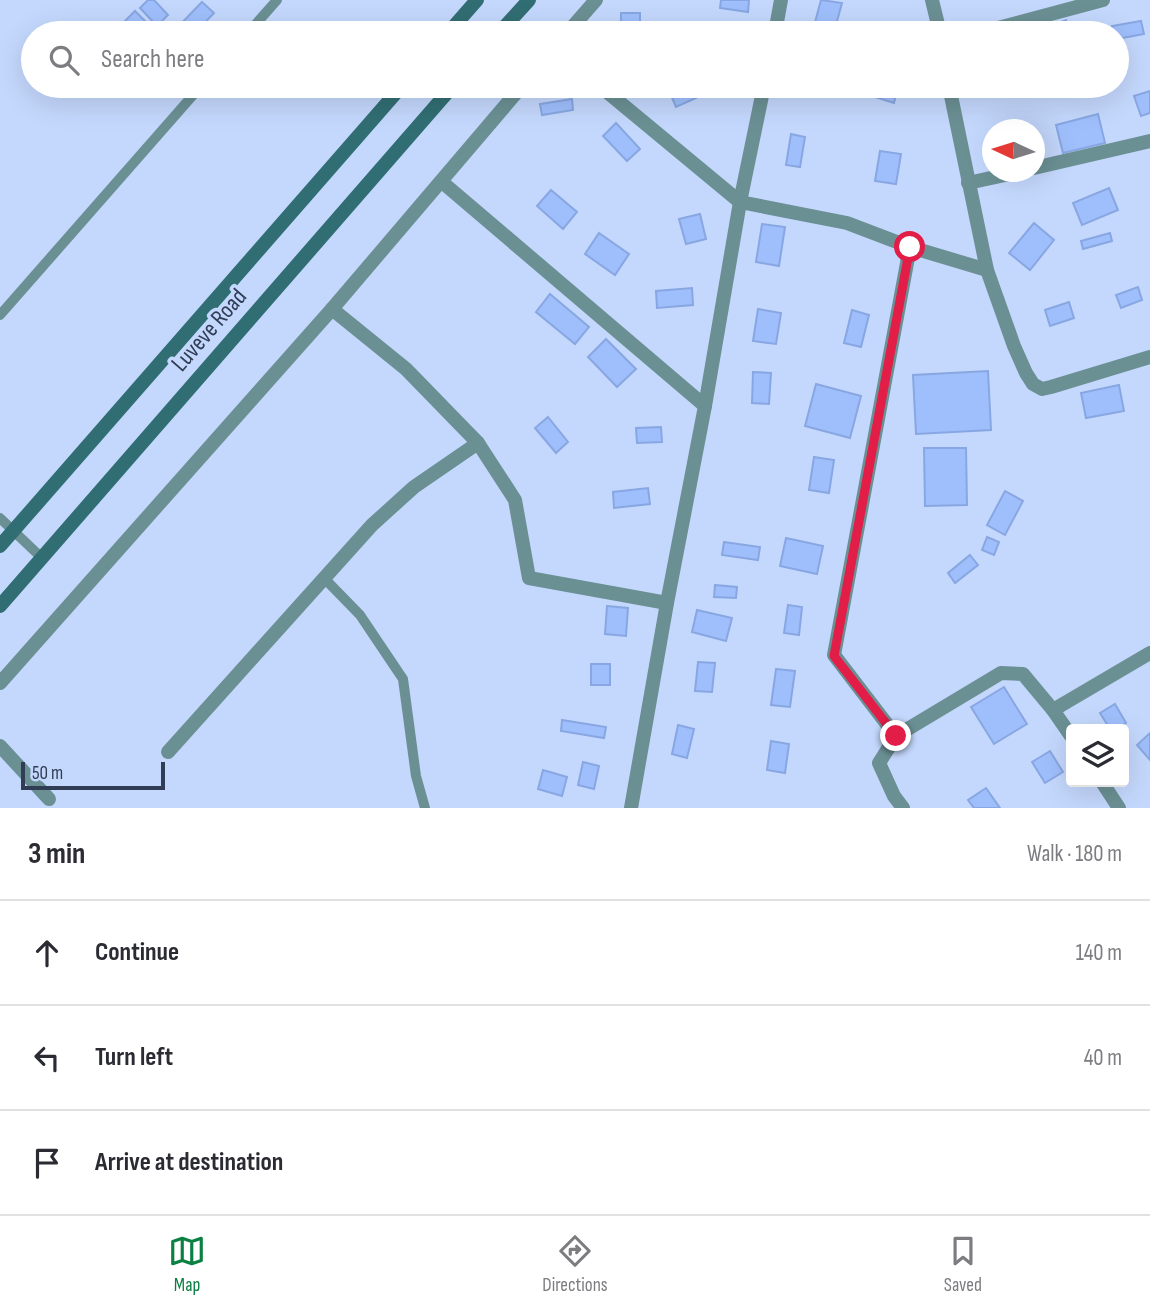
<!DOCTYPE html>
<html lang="en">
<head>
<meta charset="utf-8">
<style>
  :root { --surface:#fff; --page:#f7f7f7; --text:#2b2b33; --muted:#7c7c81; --line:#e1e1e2; --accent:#0b8043 }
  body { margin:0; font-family:"Sofia Sans Condensed",sans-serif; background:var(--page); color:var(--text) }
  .controls { position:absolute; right:21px; bottom:21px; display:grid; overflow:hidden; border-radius:7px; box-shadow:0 7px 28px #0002 }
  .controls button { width:63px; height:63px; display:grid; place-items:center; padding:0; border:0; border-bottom:2px solid var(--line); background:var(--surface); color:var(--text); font:35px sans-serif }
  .compass { position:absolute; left:982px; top:119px; width:63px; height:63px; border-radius:50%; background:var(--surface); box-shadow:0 7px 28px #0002; rotate:274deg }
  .scale { position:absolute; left:21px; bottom:18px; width:144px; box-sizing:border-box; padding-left:7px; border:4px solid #303d55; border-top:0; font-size:19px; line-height:24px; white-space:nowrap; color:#303d55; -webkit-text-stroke:5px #c4d8fd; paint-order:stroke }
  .stop { position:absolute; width:21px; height:21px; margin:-16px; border:5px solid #e11d48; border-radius:50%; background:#fff }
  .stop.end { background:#e11d48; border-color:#fff; box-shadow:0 2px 7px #0008 }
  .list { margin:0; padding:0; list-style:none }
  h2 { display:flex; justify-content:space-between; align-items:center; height:91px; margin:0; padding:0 28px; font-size:30px }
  h2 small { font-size:23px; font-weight:400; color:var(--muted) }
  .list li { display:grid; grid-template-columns:46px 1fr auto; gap:21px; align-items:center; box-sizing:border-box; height:105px; padding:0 28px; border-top:2px solid var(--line) }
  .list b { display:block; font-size:26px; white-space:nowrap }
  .list em { font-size:23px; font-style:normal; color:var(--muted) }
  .icon { flex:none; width:38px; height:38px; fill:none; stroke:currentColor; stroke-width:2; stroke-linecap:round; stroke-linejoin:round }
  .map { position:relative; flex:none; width:1150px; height:808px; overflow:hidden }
  .search { position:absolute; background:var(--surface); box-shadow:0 7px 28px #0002; left:21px; right:21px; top:21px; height:77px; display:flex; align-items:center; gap:18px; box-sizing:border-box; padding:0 24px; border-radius:38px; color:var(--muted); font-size:26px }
  .sheet { height:406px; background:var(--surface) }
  nav { display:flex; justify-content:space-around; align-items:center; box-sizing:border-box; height:98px; border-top:2px solid var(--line); background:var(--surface); font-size:19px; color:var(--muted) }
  nav a { display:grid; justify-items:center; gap:4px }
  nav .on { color:var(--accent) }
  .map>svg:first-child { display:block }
  .building { fill:#9fbffc; stroke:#88a7e2; stroke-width:2 }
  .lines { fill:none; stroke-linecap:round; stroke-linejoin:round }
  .lane { stroke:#6b9094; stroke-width:10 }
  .street { stroke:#6b9094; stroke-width:14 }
  .secondary { stroke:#316e73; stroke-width:14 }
  .route { stroke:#e11d48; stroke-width:9 }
  .labels { text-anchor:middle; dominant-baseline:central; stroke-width:7; stroke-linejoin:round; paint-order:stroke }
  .street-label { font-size:24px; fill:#303d55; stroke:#c4d8fd }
</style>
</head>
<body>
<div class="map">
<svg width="1150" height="808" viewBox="0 0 1150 808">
  <rect width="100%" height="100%" fill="#c4d8fd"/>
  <g class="building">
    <path d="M148 0H154L168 15 157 26 140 8Z"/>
    <path d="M721 0H749L748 12 720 8Z"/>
    <path d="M821 0 842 3 834 32 814 26Z"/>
    <path d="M202 2 214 13 195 33H172Z"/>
    <path d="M135 11 153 29 149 33H137L125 21Z"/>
    <rect x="621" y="13" width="19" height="20"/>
    <path d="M1066 20 1071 33H1033Z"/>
    <path d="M1141 21 1144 34 1117 39V33H1113L1112 26Z"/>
    <path d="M667 86H703L707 93 676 107Z"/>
    <path d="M805 86H823L821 96 804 92Z"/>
    <path d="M875 86H898L894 103 872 96Z"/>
    <path d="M1150 91V113L1141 116 1134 96Z"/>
    <path d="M572 99 573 110 542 115 540 104Z"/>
    <path d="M1098 114 1105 143 1063 153 1056 125Z"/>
    <path d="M616 123 640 149 627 161 603 136Z"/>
    <path d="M791 134 805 137 800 167 786 165Z"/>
    <path d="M880 151 901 154 896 184 875 181Z"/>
    <path d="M1109 188 1118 210 1082 225 1073 203Z"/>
    <path d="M551 190 577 212 563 229 537 206Z"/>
    <path d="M700 214 706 239 686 244 679 219Z"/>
    <path d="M1034 223 1054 240 1030 270 1009 253Z"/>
    <path d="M762 224 785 227 779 266 756 262Z"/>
    <path d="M599 233 629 254 615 275 585 254Z"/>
    <path d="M1110 233 1112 241 1083 249 1081 241Z"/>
    <path d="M1138 287 1142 300 1121 308 1116 295Z"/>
    <path d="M692 288 693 305 657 308 656 291Z"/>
    <path d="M550 294 589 327 575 344 536 312Z"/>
    <path d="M1069 302 1074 318 1050 326 1045 310Z"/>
    <path d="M758 309 781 313 776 344 753 341Z"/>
    <path d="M852 310 869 315 861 347 844 343Z"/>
    <path d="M606 339 636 369 617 387 588 357Z"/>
    <path d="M988 371 991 430 916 434 913 375Z"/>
    <path d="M753 372 771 373 769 404 752 403Z"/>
    <path d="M816 384 861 396 850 438 805 426Z"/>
    <path d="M1119 385 1124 411 1086 418 1081 393Z"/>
    <path d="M548 417 568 442 556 453 535 428Z"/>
    <path d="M661 427 662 442 637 443 636 428Z"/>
    <path d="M924 448H966L967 505 925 506Z"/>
    <path d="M814 457 834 460 829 493 809 490Z"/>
    <path d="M648 488 650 504 614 508 613 492Z"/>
    <path d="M1005 491 1023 501 1005 535 987 525Z"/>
    <path d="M987 537 999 542 994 555 982 550Z"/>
    <path d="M786 538 823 546 817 574 780 566Z"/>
    <path d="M724 542 760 547 758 560 722 555Z"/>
    <path d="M970 555 978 565 955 583 948 573Z"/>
    <path d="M715 585 737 587 736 598 714 597Z"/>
    <path d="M788 605 802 607 799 635 784 633Z"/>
    <path d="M607 606 628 608 626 636 605 634Z"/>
    <path d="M697 610 732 618 726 641 692 632Z"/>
    <path d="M698 662 715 663 712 692 695 691Z"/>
    <rect x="591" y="664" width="19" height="21"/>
    <path d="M776 669 795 671 790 707 771 705Z"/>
    <path d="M1004 687 1027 724 994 744 971 707Z"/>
    <path d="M1115 704 1126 723 1116 729H1110L1100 713Z"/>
    <path d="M562 720 606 727 604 738 561 731Z"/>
    <path d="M678 725 694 729 687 758 672 754Z"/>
    <path d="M1150 733V760L1137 745Z"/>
    <path d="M771 741 789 744 785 773 767 770Z"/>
    <path d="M1050 751 1063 772 1045 783 1032 762Z"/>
    <path d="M583 762 599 766 594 789 578 785Z"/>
    <path d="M543 770 567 777 562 796 538 789Z"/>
    <path d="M986 788 1000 808H974L968 800Z"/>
  </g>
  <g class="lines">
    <g class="lane">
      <path d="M248 33 277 0"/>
      <path d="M0 315 201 86"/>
      <path d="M0 518 43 559"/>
      <path d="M324 578 360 615 403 679 416 776 425 808"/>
    </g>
    <g class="street">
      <path d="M932 0 940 33"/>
      <path d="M567 33 596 0"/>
      <path d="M775 33 781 0"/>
      <path d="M979 33 1103 0"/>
      <path d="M600 86 740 202 847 223 910 247"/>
      <path d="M949 86 987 270 1014 346 1026 373 1033 384 1042 389 1051 387 1150 357"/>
      <path d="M1034 168 1150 141"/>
      <path d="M442 182 705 406"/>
      <path d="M968 183 1018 172"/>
      <path d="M332 309 406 369 478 443 515 500 529 578 667 603"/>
      <path d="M0 683 332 309 522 86"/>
      <path d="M1053 710 1150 653"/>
      <path d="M896 736 834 655 910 247 987 270"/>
      <path d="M0 746 49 799"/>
      <path d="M168 752 372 525 414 487 478 443"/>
      <path d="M1102 782 1119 808"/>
      <path d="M631 808 667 603 705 406 740 202 764 86"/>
      <path d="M903 808 894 796 879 763 896 736 1001 673 1023 674 1053 710 1071 736"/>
    </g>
    <g class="secondary">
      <path d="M448 33 477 0"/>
      <path d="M499 33 529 0"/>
      <path d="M0 546 402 86"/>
      <path d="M0 606 453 86"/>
    </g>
  </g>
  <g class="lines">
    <path class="route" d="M896 736 834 656 910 247"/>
  </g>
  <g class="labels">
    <g class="street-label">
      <text transform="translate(209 330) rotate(-49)">Luveve Road</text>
    </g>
  </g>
</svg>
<div class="controls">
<button><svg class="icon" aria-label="layers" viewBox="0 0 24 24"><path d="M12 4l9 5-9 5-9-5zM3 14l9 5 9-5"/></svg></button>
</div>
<svg class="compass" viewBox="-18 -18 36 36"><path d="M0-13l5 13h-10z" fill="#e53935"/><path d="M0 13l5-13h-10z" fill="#7c7c81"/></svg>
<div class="scale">50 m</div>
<div class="stop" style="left:910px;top:247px"></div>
<div class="stop end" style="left:896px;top:736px"></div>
<div class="search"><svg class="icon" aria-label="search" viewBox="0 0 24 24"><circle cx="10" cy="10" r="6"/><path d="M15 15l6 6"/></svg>Search here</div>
</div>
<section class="sheet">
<h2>3 min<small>Walk · 180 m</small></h2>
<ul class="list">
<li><svg class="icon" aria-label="ahead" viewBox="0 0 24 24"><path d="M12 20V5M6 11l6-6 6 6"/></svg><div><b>Continue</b></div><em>140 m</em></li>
<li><svg class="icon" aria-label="left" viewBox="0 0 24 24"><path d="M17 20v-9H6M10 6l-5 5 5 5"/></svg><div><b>Turn left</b></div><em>40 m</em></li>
<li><svg class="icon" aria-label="arrive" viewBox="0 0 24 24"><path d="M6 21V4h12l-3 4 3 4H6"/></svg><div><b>Arrive at destination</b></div></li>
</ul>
</section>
<nav>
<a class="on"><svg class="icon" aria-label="map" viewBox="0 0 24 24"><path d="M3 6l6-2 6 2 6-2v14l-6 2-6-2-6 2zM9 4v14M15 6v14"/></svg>Map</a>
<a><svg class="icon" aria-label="directions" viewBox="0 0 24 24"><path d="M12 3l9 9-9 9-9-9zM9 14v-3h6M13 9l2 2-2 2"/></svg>Directions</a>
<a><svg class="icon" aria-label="saved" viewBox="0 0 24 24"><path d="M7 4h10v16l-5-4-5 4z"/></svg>Saved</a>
</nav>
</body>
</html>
